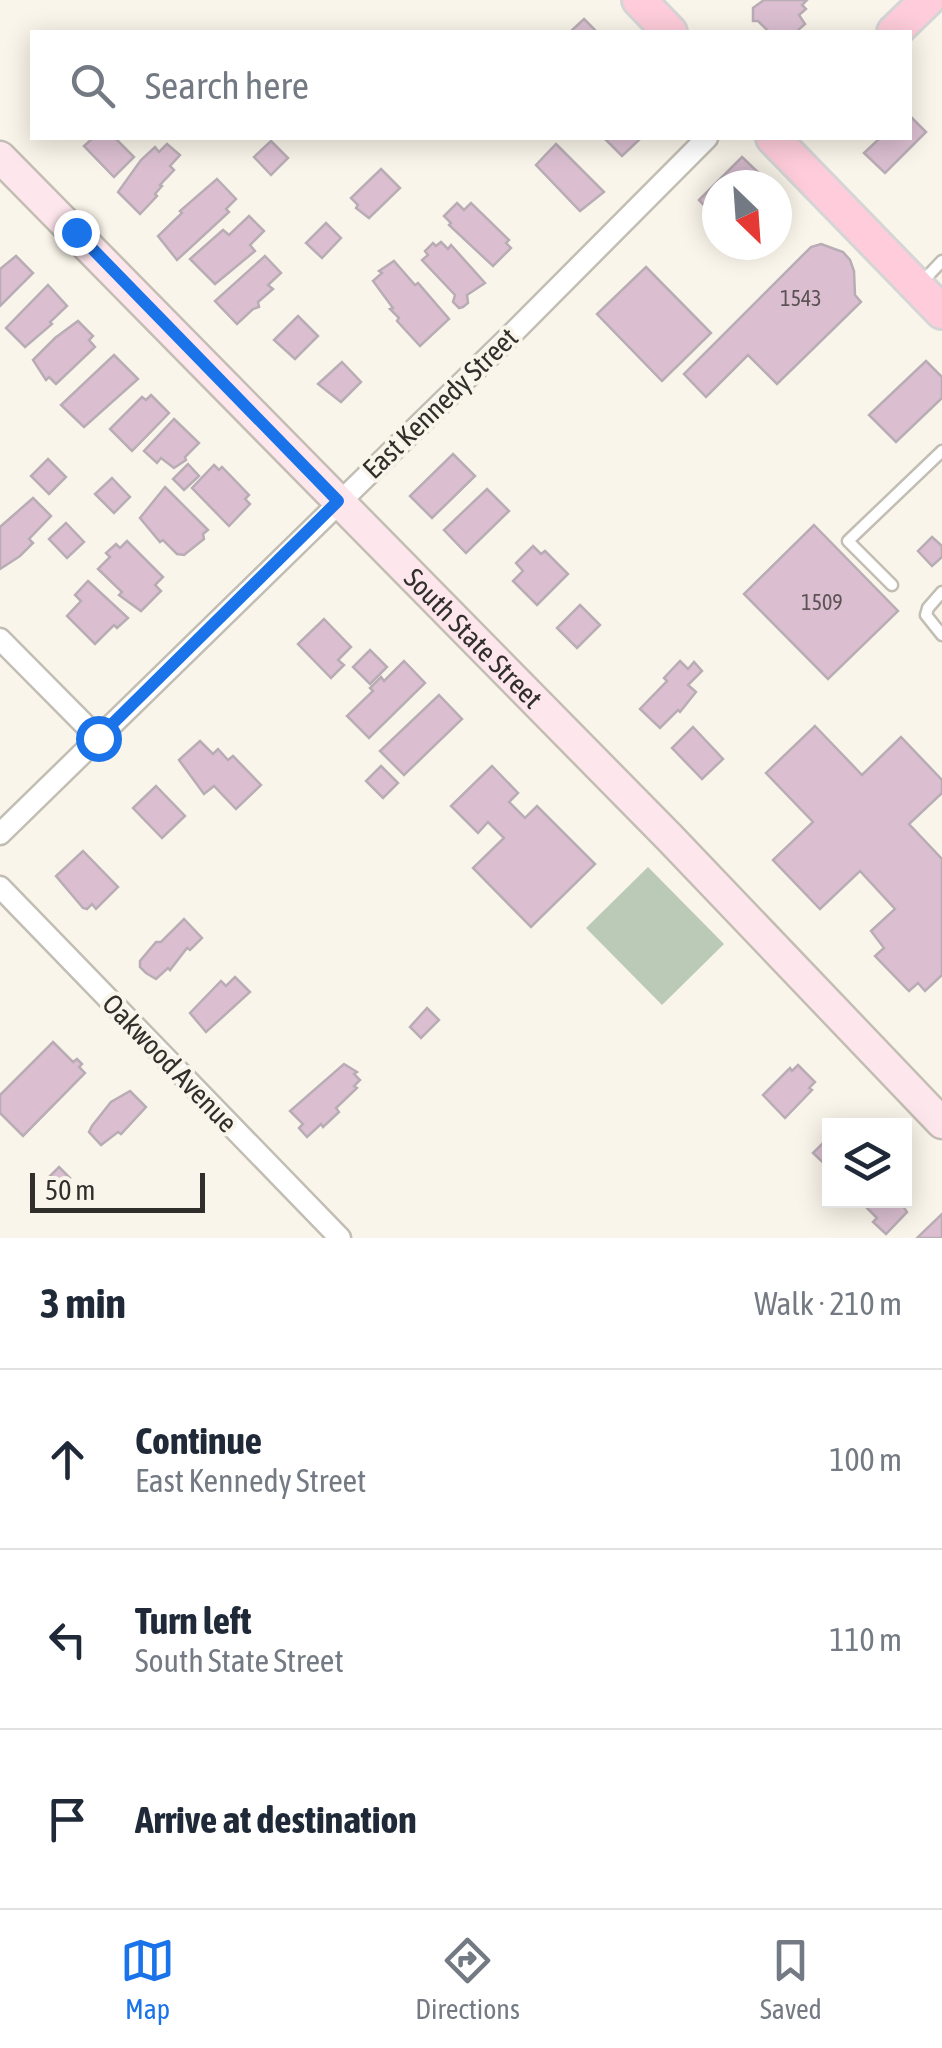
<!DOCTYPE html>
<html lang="en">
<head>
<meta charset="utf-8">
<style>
  :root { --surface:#fff; --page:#f6f6f7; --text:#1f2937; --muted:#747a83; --line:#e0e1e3; --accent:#1a73e8 }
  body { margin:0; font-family:"Asap Condensed",sans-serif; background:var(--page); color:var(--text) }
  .controls { position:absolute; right:30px; bottom:30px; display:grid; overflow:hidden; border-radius:0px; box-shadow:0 5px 25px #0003 }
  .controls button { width:90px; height:90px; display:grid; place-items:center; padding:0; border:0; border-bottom:2px solid var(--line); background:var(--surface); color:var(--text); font:50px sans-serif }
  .compass { position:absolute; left:702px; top:170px; width:90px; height:90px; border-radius:50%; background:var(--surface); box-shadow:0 5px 25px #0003; rotate:155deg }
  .scale { position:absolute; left:30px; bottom:25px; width:175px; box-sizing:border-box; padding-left:10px; border:5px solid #312f2b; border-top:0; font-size:28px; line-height:35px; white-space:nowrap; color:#312f2b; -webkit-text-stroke:8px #faf5ea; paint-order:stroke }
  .stop { position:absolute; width:30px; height:30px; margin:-22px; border:8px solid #1a73e8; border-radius:50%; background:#fff }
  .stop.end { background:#1a73e8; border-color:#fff; box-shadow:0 2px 10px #0008 }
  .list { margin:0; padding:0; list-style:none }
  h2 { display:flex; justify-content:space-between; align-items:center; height:130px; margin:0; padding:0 40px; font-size:42px }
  h2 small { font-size:32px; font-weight:400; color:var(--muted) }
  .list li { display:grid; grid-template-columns:65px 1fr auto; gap:30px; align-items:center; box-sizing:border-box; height:180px; padding:0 40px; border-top:2px solid var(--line) }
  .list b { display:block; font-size:38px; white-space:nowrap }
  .list p { margin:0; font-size:32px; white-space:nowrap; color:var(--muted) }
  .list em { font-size:32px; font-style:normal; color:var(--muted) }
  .icon { flex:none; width:55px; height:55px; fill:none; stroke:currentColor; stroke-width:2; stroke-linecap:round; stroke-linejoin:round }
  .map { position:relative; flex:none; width:942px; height:1238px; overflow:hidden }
  .search { position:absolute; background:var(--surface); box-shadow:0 5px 25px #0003; left:30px; right:30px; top:30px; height:110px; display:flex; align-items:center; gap:25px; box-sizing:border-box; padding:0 35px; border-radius:0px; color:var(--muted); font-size:38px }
  .sheet { height:670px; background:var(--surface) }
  nav { display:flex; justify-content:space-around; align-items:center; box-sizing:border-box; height:140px; border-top:2px solid var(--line); background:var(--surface); font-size:28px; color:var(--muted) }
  nav a { display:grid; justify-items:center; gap:5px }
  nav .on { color:var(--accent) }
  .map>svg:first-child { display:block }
  .green { fill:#bacab7 }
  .building { fill:#dbbfd1; stroke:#b8adb4; stroke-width:2.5 }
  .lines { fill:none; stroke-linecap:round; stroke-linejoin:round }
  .lane-casing { stroke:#c3beb4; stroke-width:15 }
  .street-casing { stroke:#c3beb4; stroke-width:25 }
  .secondary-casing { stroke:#c3beb4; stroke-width:35 }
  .primary-casing { stroke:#d6d5d5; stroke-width:38 }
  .lane { stroke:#fff; stroke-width:10 }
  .street { stroke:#fff; stroke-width:20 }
  .secondary { stroke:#fee6ed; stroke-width:30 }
  .primary { stroke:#feccda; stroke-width:32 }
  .route { stroke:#1a73e8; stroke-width:12 }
  .labels { text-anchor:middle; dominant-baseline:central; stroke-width:8; stroke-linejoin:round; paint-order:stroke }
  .number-label { font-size:22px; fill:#5c5354 }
  .street-label { font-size:28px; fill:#312f2b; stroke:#faf5ea }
</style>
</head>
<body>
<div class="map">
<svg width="942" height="1238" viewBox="0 0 942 1238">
  <rect width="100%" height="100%" fill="#faf5ea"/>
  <path class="green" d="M648 867 724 944 662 1005 586 928Z"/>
  <g class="building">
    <path d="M764 0H807L802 5 806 9 799 15 805 24 796 32H769L758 21H753V8Z"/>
    <path d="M584 19 597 32H570Z"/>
    <path d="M910 116 926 132 885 173 864 153 880 138H910Z"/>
    <path d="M93 138H115L134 157 114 177 84 146Z"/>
    <path d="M604 138H641L622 156Z"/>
    <path d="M271 141 288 158 271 175 254 157Z"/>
    <path d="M167 144 180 155 170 166 174 170 160 185 162 186 155 194 157 196 140 214 118 192 141 160 155 147 159 152Z"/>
    <path d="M556 144 604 192 580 211 536 165Z"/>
    <path d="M742 157 764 178 757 185H717V219L699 200Z"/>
    <path d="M381 169 400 188 369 218 356 208 358 205 351 198Z"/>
    <path d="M217 179 236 199 226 209 229 212 177 260 158 236 182 213 180 211Z"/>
    <path d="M457 203 464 210 471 203 509 240 506 243 511 248 493 266 449 225 451 223 444 216Z"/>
    <path d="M249 216 264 231 250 245 255 251 215 284 190 259 223 230 229 235Z"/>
    <path d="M326 223 341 238 322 258 306 243Z"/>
    <path d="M441 242 448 249 451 245 485 283 467 295 468 303 463 307 459 308 453 302 455 295 422 260 428 255 425 251 433 243 436 246Z"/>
    <path d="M821 244 843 252 850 260 854 271 855 295 861 302 777 384 748 355 706 397 684 374 811 247Z"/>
    <path d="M16 256 33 273 0 306V269Z"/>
    <path d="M265 256 281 273 268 285 273 289 258 302 259 307 253 309 237 324 215 301Z"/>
    <path d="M394 261 415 285 418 283 449 319 420 346 397 321 399 318 390 309 393 308 373 281 382 273 379 271Z"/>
    <path d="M646 267 711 333 662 381 597 314Z"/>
    <path d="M48 285 67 306 50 322 52 324 25 347 6 328Z"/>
    <path d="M298 316 318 336 295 359 274 340Z"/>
    <path d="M78 321 93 336 89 340 95 347 56 384 49 377 46 380 33 360 55 338Z"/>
    <path d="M114 355 138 379 84 427 61 405Z"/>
    <path d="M926 361 942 377V398L896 442 869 415Z"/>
    <path d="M342 362 361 382 341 402 318 384Z"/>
    <path d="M151 395 169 413 132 451 110 429 142 397 146 400Z"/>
    <path d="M174 419 199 443 185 457 186 460 174 468 161 458 157 463 144 451Z"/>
    <path d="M453 454 475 476 432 518 410 496Z"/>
    <path d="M48 459 66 477 49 494 31 476Z"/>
    <path d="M188 464 199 476 184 490 173 479Z"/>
    <path d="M214 465 219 470 222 467 249 495 245 499 250 504 229 526 192 488Z"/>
    <path d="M112 478 130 497 114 513 95 494Z"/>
    <path d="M165 487 208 530 203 534 204 539 184 555 177 554 163 540 160 542 140 518Z"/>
    <path d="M487 489 509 511 466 553 444 530Z"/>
    <path d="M33 498 51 516 29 539 33 543 20 556 0 569V527Z"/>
    <path d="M66 523 84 542 67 558 49 539Z"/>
    <path d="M814 525 898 611 828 679 744 594Z"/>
    <path d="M932 537 942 546V557L932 566 918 551Z"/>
    <path d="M127 541 163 577 155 585 161 591 141 611 119 595 122 592 98 569 110 557 106 553 116 544 120 548Z"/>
    <path d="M533 546 541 554 545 551 568 574 537 605 513 581 523 571 516 563Z"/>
    <path d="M88 581 128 618 117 628 114 625 95 644 67 616 81 601 75 595Z"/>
    <path d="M580 605 600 625 577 648 557 628Z"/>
    <path d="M324 619 351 647 338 660 344 665 331 678 298 644Z"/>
    <path d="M370 650 387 667 370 684 353 667Z"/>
    <path d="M404 661 425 683 369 738 347 716 373 691 370 688 381 677 384 681Z"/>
    <path d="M680 661 688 669 694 662 702 671 688 685 696 692 680 712 678 710 660 728 640 709 667 681 664 678Z"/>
    <path d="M439 695 462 719 404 775 380 751Z"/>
    <path d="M815 726 862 775 901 737 942 780V793L909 824 942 859V975L925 991 918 983 909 991 875 956 884 948 871 931 895 909 860 871 820 909 773 860 813 822 766 773Z"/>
    <path d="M693 727 723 759 702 779 672 748Z"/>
    <path d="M200 741 213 754 218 749 228 760 233 756 261 785 236 809 214 786 204 794 179 760Z"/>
    <path d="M381 766 398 783 383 798 366 781Z"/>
    <path d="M492 766 518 793 509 802 525 818 537 806 595 864 531 927 473 868 504 838 488 822 478 833 451 806Z"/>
    <path d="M156 786 185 816 162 838 133 808Z"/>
    <path d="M83 851 118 887 96 909 92 904 87 909 83 908 56 876Z"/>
    <path d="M184 919 202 938 190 950 187 948 170 970 168 968 156 979 146 973 140 967V961L156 942H161Z"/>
    <path d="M235 977 250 992 206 1032 190 1013 221 981 226 986Z"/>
    <path d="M427 1008 439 1020 421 1038 410 1027Z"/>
    <path d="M53 1042 73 1062 77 1059 82 1064 79 1067 85 1073 23 1136 0 1113V1095Z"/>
    <path d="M344 1064 357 1072 354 1074 360 1080 354 1086 357 1088 336 1108 339 1112 323 1127 321 1124 307 1137 299 1128 303 1124 290 1111Z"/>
    <path d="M798 1065 815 1082 809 1088 812 1090 785 1118 763 1095 790 1068 792 1071Z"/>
    <path d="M130 1091 146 1107 121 1134 118 1132 101 1145 89 1132 92 1126 111 1102Z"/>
    <path d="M830 1136V1169L813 1153Z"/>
    <path d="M59 1167 70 1178 58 1190 47 1179Z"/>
    <path d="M859 1200H899L907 1212 886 1234 873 1222 877 1218Z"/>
    <path d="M942 1214V1238H917Z"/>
  </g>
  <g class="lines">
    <defs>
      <g id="lane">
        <path d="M922 282 942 261"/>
        <path d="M892 585 848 541 942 451"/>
        <path d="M942 592 928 608 926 615 942 635"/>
      </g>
      <g id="street">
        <path d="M0 639 98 738"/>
        <path d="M0 834 508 338 707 138"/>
        <path d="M0 887 340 1238"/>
      </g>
      <g id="secondary">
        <path id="s1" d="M0 157 669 837 942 1123"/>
      </g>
      <g id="primary">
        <path d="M639 0 670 32"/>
        <path d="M894 32 927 0"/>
        <path d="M773 138 942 312"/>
      </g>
    </defs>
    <use href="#lane" class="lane-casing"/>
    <use href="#street" class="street-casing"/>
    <use href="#secondary" class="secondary-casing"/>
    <use href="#primary" class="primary-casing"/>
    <use href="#lane" class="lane"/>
    <use href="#street" class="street"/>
    <use href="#secondary" class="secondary"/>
    <use href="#primary" class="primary"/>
  </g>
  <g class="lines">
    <path class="route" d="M76 232 338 501 98 738"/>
  </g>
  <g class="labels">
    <g class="number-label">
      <text x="801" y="298">1543</text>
      <text x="822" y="602">1509</text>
    </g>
    <g class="street-label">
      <text transform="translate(440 403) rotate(-44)">East Kennedy Street</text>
      <text stroke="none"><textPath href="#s1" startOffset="675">South State Street</textPath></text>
      <text transform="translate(170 1063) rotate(46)">Oakwood Avenue</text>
    </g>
  </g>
</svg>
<div class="controls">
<button><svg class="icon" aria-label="layers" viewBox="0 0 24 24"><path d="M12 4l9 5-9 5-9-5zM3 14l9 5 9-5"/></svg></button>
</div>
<svg class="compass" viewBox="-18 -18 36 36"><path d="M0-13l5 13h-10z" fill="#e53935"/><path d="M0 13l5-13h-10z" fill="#747a83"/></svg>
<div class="scale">50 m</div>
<div class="stop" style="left:98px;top:738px"></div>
<div class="stop end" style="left:76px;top:232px"></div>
<div class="search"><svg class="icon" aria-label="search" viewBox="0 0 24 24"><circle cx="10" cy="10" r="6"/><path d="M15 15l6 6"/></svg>Search here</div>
</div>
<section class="sheet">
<h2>3 min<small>Walk · 210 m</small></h2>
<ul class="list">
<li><svg class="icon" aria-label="ahead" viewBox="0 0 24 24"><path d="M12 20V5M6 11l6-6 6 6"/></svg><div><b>Continue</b><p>East Kennedy Street</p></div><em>100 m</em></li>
<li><svg class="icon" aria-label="left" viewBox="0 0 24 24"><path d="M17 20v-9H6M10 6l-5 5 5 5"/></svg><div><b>Turn left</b><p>South State Street</p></div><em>110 m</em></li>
<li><svg class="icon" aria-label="arrive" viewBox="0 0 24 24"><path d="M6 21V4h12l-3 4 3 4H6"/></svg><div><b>Arrive at destination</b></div></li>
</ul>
</section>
<nav>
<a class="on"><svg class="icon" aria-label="map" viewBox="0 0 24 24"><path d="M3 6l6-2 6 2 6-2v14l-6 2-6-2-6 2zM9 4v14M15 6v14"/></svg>Map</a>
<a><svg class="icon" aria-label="directions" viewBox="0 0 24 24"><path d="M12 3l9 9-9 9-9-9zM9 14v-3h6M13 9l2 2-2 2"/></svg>Directions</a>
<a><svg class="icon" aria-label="saved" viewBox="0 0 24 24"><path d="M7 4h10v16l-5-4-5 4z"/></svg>Saved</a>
</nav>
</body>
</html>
